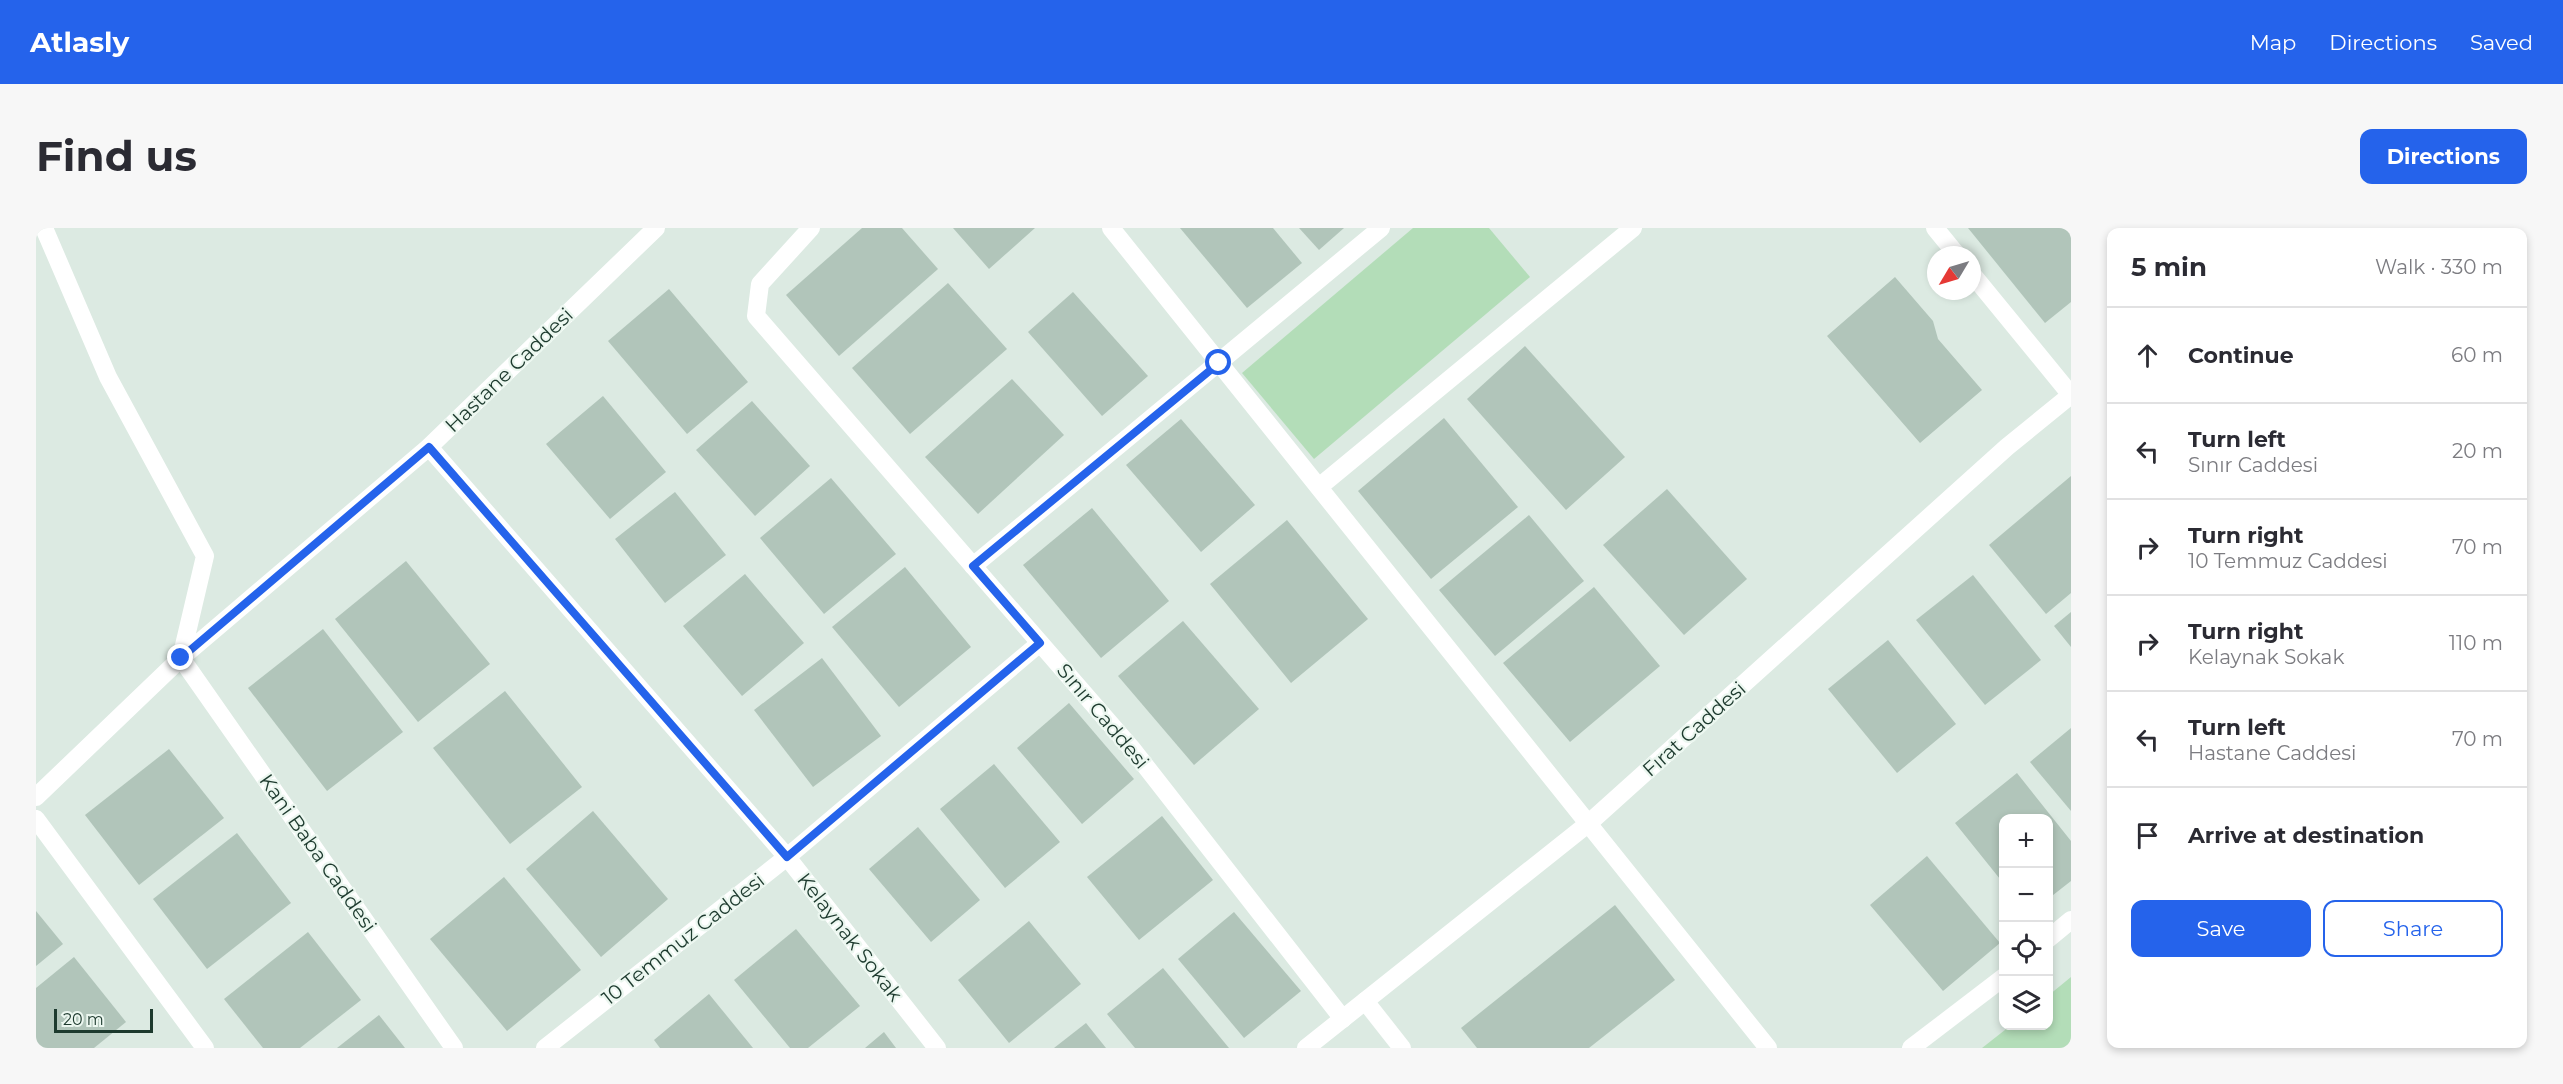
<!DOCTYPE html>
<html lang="en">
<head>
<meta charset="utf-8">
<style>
  :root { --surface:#fff; --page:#f7f7f7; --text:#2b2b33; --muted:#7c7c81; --line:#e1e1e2; --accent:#2563eb }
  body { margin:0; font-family:Montserrat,sans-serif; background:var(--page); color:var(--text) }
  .controls { position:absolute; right:18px; bottom:18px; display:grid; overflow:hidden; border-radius:12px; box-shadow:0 3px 9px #0003 }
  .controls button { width:54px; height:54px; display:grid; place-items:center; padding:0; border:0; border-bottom:2px solid var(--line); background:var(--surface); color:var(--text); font:30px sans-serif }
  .compass { position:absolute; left:1891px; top:18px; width:54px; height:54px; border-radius:50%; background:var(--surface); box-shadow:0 3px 9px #0003; rotate:232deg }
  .scale { position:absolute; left:18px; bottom:15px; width:99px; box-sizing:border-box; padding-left:6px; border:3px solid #1d3a2e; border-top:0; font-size:16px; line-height:21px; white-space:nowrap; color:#1d3a2e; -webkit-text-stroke:4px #ecf7f0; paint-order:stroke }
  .stop { position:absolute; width:18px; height:18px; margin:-14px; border:4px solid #2563eb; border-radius:50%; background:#fff }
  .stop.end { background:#2563eb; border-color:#fff; box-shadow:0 2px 6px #0008 }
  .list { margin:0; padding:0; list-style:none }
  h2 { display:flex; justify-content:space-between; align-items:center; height:78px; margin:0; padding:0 24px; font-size:26px }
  h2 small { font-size:20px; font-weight:400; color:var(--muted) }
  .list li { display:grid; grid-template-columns:39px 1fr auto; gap:18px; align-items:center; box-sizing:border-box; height:96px; padding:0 24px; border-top:2px solid var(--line) }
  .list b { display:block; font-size:22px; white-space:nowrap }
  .list p { margin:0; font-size:20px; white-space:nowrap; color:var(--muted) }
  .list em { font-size:20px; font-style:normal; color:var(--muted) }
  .actions { display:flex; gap:12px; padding:18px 24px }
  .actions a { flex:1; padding:14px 0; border:2px solid var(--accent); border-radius:12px; text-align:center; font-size:21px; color:var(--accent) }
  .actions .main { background:var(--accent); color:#fff }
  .icon { flex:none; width:33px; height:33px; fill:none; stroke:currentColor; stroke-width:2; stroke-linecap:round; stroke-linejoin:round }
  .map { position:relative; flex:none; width:2035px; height:820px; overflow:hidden; border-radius:12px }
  header { display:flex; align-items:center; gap:36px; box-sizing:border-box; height:84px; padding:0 30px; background:var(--accent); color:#fff }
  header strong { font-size:28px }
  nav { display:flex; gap:33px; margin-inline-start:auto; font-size:21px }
  .intro { display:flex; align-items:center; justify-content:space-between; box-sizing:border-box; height:144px; padding:0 36px }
  h1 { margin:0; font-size:42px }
  .button { padding:15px 27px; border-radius:12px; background:var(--accent); color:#fff; font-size:21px; font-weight:700 }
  main { display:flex; gap:36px; padding:0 36px }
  aside { flex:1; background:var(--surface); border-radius:12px; box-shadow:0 3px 9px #0003 }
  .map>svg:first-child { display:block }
  .green { fill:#b3ddb8 }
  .building { fill:#b1c5ba }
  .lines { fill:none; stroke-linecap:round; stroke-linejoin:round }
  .minor { stroke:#fff; stroke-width:18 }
  .route { stroke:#2563eb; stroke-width:8 }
  .labels { text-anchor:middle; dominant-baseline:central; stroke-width:4.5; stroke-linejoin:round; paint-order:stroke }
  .street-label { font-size:20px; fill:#1d3a2e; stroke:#ecf7f0 }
</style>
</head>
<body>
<header>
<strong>Atlasly</strong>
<nav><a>Map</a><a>Directions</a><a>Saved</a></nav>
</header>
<div class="intro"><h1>Find us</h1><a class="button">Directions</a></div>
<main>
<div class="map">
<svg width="2035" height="820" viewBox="0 0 2035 820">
  <rect width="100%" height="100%" fill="#dceae2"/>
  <g class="green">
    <path d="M1377 0H1453L1494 49 1278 231 1206 145Z"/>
    <path d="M2035 749V820H1946L1974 798H2012L2013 767Z"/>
  </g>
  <g class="building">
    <path d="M826 0H866L902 41 803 128 750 67Z"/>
    <path d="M917 0H999L953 41Z"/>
    <path d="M1144 0H1237L1266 35 1211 80Z"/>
    <path d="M1263 0H1308L1283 22Z"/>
    <path d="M1932 0H2035V74L2009 95Z"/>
    <path d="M1859 49 1897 93 1902 111 1946 162 1884 215 1791 108Z"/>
    <path d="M912 55 971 121 874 206 816 140Z"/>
    <path d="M633 61 712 154 651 206 572 113Z"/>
    <path d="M1037 64 1112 148 1066 188 992 104Z"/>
    <path d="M1489 118 1589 229 1530 282 1431 171Z"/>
    <path d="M976 151 1028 207 942 286 889 229Z"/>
    <path d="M567 168 630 244 574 291 510 216Z"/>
    <path d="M716 173 774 238 719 288 660 222Z"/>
    <path d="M1408 190 1482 279 1395 351 1322 263Z"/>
    <path d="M1145 191 1219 277 1165 324 1090 237Z"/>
    <path d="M2035 248V365L2010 386 1953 317Z"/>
    <path d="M795 250 860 326 788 386 724 310Z"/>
    <path d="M1631 261 1711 351 1648 407 1567 317Z"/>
    <path d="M639 264 690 327 629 375 579 311Z"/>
    <path d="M1056 280 1133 373 1065 430 987 337Z"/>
    <path d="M1493 287 1548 353 1459 428 1403 362Z"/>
    <path d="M1251 292 1332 391 1255 455 1174 356Z"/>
    <path d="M370 333 454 436 382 494 299 391Z"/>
    <path d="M869 339 935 419 863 479 796 399Z"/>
    <path d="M709 346 768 415 706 468 647 398Z"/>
    <path d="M1937 347 2005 432 1949 477 1880 392Z"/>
    <path d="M1558 359 1624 438 1534 514 1467 435Z"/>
    <path d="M2035 384V419L2018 398Z"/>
    <path d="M1147 393 1223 481 1158 537 1082 448Z"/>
    <path d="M287 401 367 504 291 563 212 460Z"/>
    <path d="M1852 412 1920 496 1861 545 1792 461Z"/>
    <path d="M786 430 845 508 777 559 718 482Z"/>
    <path d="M469 463 546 559 474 616 397 520Z"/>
    <path d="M1033 475 1098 551 1046 596 981 520Z"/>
    <path d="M2035 500V583L1994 534Z"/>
    <path d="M133 521 188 590 103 657 49 587Z"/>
    <path d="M958 536 1024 614 969 660 904 581Z"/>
    <path d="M1981 545 2035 613V653L2012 671V590H1968V656L1919 595Z"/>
    <path d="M557 583 632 671 565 729 490 641Z"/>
    <path d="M1126 588 1177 652 1103 712 1051 649Z"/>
    <path d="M882 599 944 672 895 714 833 641Z"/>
    <path d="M201 605 255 675 171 741 117 671Z"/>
    <path d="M1891 628 1964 715 1907 763 1834 677Z"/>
    <path d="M468 649 545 742 471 803 394 711Z"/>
    <path d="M1579 677 1639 752 1553 820H1441L1425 800Z"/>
    <path d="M0 683 27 716 0 738Z"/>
    <path d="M1198 684 1265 763 1208 810 1142 731Z"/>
    <path d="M993 693 1045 756 973 815 922 752Z"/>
    <path d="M760 701 824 778 772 820H754L698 752Z"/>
    <path d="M272 704 325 772 264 820H227L188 771Z"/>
    <path d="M38 729 90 794 58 820H0V760Z"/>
    <path d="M1127 740 1193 820H1099L1071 786Z"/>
    <path d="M673 766 717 820H624L618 812Z"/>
    <path d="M343 787 369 820H301Z"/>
    <path d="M1050 795 1070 820H1018Z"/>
    <path d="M848 804 860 820H829Z"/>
  </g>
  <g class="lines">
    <g class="minor">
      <path d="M8 0 72 149 169 328 145 430 418 820"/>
      <path d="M775 0 724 56 720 88 1097 522 1307 791"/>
      <path d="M1075 0 1732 820"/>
      <path d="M1899 0 1921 27"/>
      <path d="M1936 46 2035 167"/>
      <path d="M393 219 751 629 901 820"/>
      <path d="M1283 259 1597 0"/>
      <path d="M937 338 1345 0"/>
      <path d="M0 569 145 430 393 219 620 0"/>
      <path d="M0 591 169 820"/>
      <path d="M2012 711 2035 692"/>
      <path d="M1329 773 1366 820"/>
      <path d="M509 820 751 629 1004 415"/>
      <path d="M1270 820 1553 595 1971 219 2035 167"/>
      <path d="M1875 820 1968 749"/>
    </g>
  </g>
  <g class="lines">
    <path class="route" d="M145 430 393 219 751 629 1004 415 937 338 1183 135"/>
  </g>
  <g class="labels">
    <g class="street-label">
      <text transform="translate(473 142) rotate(-44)">Hastane Caddesi</text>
      <text transform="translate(1067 488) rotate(50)">Sınır Caddesi</text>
      <text transform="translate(1658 501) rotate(-42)">Fırat Caddesi</text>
      <text transform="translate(282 625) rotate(55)">Kani Baba Caddesi</text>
      <text transform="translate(814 709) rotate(52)">Kelaynak Sokak</text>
      <text transform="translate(647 711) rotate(-38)">10 Temmuz Caddesi</text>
    </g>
  </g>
</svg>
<div class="controls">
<button>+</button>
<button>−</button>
<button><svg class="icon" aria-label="locate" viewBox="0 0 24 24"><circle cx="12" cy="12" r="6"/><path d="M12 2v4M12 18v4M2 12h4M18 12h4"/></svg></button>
<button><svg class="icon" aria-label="layers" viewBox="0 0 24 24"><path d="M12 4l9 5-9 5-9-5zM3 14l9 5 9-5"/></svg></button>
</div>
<svg class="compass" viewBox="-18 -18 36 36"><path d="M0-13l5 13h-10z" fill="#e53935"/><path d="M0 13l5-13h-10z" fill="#7c7c81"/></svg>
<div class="scale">20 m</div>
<div class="stop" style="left:1183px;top:135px"></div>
<div class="stop end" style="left:145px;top:430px"></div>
</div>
<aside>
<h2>5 min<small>Walk · 330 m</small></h2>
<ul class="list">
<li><svg class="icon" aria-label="ahead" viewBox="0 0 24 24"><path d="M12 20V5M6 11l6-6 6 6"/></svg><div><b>Continue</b></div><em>60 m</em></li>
<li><svg class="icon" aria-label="left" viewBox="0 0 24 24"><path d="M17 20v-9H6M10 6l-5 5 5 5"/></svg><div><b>Turn left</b><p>Sınır Caddesi</p></div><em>20 m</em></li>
<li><svg class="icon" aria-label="right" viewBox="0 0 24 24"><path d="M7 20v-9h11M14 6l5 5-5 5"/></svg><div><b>Turn right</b><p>10 Temmuz Caddesi</p></div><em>70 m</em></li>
<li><svg class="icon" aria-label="right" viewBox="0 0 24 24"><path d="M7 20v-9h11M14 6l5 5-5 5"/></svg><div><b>Turn right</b><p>Kelaynak Sokak</p></div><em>110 m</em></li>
<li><svg class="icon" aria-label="left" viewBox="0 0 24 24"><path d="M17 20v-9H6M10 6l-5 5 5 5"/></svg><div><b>Turn left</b><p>Hastane Caddesi</p></div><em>70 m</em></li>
<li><svg class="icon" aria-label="arrive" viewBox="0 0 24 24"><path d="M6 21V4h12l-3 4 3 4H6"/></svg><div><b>Arrive at destination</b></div></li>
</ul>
<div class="actions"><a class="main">Save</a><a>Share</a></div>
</aside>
</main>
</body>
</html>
